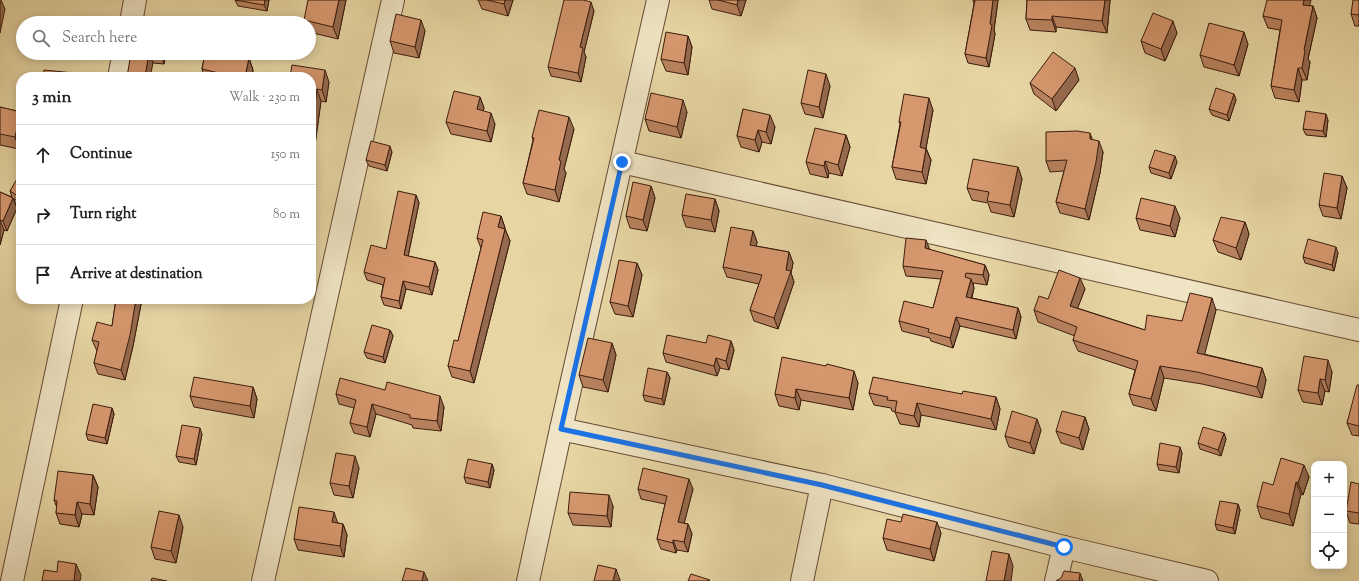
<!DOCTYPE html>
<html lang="en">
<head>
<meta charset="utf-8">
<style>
  :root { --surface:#fff; --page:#f6f6f6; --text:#222; --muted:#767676; --line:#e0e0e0 }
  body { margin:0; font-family:"Sorts Mill Goudy",serif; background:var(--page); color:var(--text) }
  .controls { position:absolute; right:12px; bottom:12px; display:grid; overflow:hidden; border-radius:8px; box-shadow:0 2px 10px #0003 }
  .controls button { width:36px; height:36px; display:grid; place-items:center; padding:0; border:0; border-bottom:1px solid var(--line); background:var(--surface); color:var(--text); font:20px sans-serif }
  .stop { position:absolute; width:12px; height:12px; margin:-9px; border:3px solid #1a73e8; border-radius:50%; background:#fff }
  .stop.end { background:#1a73e8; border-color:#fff; box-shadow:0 1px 4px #0008 }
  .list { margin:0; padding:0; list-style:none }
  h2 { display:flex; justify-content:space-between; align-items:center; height:52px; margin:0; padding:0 16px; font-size:17px }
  h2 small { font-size:13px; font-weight:400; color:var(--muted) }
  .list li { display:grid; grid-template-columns:26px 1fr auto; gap:12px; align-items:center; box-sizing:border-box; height:60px; padding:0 16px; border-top:1px solid var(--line) }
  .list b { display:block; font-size:15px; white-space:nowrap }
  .list em { font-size:13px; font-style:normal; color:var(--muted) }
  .icon { flex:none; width:22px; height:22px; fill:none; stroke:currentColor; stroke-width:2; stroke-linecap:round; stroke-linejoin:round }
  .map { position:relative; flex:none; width:1359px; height:581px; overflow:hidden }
  .search { position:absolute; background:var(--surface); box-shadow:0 2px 10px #0003; left:16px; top:16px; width:300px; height:44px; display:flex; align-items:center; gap:10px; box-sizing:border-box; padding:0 14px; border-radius:22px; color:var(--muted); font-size:15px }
  .panel { position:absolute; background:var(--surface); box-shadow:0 2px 10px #0003; left:16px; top:72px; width:300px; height:232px; border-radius:16px }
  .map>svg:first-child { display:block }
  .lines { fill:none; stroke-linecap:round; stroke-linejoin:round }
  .minor-casing { stroke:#664a33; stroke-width:24 }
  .minor { stroke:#efe4c4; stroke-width:22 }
  .wall { fill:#b9835f; stroke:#3b1c0d }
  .shaded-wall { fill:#966a4e; stroke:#3b1c0d }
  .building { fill:#d7986f; stroke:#3b1c0d }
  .route { stroke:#1a73e8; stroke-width:5 }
</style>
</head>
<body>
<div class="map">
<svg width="1359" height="581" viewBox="0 0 1359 581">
  <rect width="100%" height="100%" fill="#e7d6a4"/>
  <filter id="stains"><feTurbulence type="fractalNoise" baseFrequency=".005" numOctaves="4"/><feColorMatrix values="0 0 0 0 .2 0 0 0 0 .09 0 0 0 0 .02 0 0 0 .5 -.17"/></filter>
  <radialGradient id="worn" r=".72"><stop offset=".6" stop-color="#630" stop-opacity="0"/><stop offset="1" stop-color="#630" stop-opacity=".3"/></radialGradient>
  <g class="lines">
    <defs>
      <g id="minor">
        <path d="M131 23 135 0"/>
        <path d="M119 77 124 53"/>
        <path d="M622 162 1359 330"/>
        <path d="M561 429 822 485 1064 547 1207 581"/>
        <path d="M12 581 72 299"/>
        <path d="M263 581 393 0"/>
        <path d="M528 581 561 429 658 0"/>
        <path d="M802 581 822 485"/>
        <path d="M1056 581 1064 547"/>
      </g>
    </defs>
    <use href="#minor" class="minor-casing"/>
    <use href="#minor" class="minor"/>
  </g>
  <g class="wall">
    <path d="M235 0H269L267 11 238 6Z"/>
    <path d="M346 0 338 39 309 32V23H305L304 20Z"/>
    <path d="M478 0H513L508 16 482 9Z"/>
    <path d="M709 0H746L741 16 712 9Z"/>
    <path d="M973 0H998L994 30 995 34 989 67 968 63 965 54 974 4Z"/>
    <path d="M1027 0H1110L1107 33 1056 27V32L1030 30 1026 19Z"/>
    <path d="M1359 0V26H1355L1351 14Z"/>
    <path d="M1309 6H1313L1317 18 1308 59 1310 62 1307 80H1302L1299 102 1275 98 1271 86 1280 30 1268 28 1263 16Z"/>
    <path d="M594 11 584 52 586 57 581 82 551 76 548 67Z"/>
    <path d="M425 31 419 58 394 53 390 41Z"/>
    <path d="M1177 33 1165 61 1145 53 1141 41Z"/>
    <path d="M688 36 692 47 688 75 666 71 661 59Z"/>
    <path d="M1248 44 1239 76 1204 67 1200 55Z"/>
    <path d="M131 53H166L164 64 153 63Z"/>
    <path d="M205 53H235L236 55 249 58 253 70 252 77H204L202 69Z"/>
    <path d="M311 77 329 82 326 102 321 101 312 166H311Z"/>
    <path d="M1079 80 1056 111 1034 94 1030 83Z"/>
    <path d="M830 86 823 118 805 114 801 103Z"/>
    <path d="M1234 94 1236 100 1229 121 1212 115 1209 109Z"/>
    <path d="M480 97 484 108 483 111 495 124 491 142 451 134 446 122Z"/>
    <path d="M0 107 21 112V142L19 149 0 145Z"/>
    <path d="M743 109 775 127 771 144 762 142 759 152 741 147 737 136Z"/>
    <path d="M933 110 926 148 931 160 926 184 896 179 892 167 900 124 899 122Z"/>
    <path d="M687 112 681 138 649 131 645 119Z"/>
    <path d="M1328 120 1326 137 1306 135 1303 129Z"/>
    <path d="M574 129 564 169 566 173 559 202 527 194 523 183 533 140 532 137Z"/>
    <path d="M846 135 850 147 842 176 829 173 828 178 810 174 806 162Z"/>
    <path d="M1093 140 1103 152 1100 173 1089 220 1060 213 1056 202 1064 171 1050 172 1046 161Z"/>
    <path d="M392 152 387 171 369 166 366 160Z"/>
    <path d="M1177 162 1171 179 1151 173 1149 167Z"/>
    <path d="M1018 167 1022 179 1014 217 991 212 988 203 972 200 967 188Z"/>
    <path d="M21 175V203L14 199 17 208 7 231 4 230 0 245V192L12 197 10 191Z"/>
    <path d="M1342 176 1347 188 1341 219 1323 216 1319 205Z"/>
    <path d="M651 186 655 198 647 231 630 228 626 216Z"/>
    <path d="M416 195 419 203 408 256 435 262 438 270 432 295 406 289 401 309 384 305 381 297 383 285 367 280 364 272 386 249Z"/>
    <path d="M715 199 719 211 715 232 686 227 682 215Z"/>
    <path d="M501 216 505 228V229L510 241 474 383 452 377 448 366 458 341 481 248 477 238Z"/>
    <path d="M1136 218H1180L1175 237 1140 230Z"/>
    <path d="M1245 222 1249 234 1241 260 1218 252 1213 240Z"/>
    <path d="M753 231 757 242 756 246 789 252 793 263 791 273 794 282 778 329 754 321 750 310 759 284 727 277 723 267Z"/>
    <path d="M930 250 985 265 989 275 987 285 973 283 974 288 972 298 1018 308 1021 317 1016 339 960 326 953 348 931 341 930 338 902 331 899 321 933 308 941 279 906 276 903 266Z"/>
    <path d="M1338 253 1334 271 1305 263 1303 257Z"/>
    <path d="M637 263 642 275 633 317 615 314 610 302Z"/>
    <path d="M1085 289 1077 308 1145 330 1182 321 1216 310 1204 354 1262 368 1266 380 1262 398 1202 384 1164 378 1156 411 1133 405 1129 394 1135 370 1078 351 1073 340 1075 336 1038 322 1034 310 1048 299Z"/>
    <path d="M116 299H142L133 346 125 380 98 374 94 363 97 351 92 340 112 326Z"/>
    <path d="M390 330 393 336 385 363 367 358 364 352Z"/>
    <path d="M731 341 734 350 729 370 720 368 717 376 666 362 663 353Z"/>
    <path d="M612 343 616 355 608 392 583 387 579 375Z"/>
    <path d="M826 366 858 383 853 410 801 400 799 410 779 406 775 394Z"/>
    <path d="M667 372 670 378 664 405 645 401 643 395Z"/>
    <path d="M1332 372 1329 392 1325 391 1322 405 1303 402 1298 390Z"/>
    <path d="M1359 385V436L1352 435 1347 423Z"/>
    <path d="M253 387 257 399 254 418 194 407 190 396Z"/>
    <path d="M869 393 962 394 996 397 1000 409 996 430 921 415 919 427 900 424 895 412 892 411 891 408 874 405Z"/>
    <path d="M336 394 444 407 441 431 413 428 412 425 376 414 370 437 354 433 350 423 354 408 339 404Z"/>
    <path d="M112 408 114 414 107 444 88 440 86 434Z"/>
    <path d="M1085 417 1089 429 1083 450 1061 443 1056 431Z"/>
    <path d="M1041 430 1034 454 1009 447 1005 436Z"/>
    <path d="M1224 433 1226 439 1221 456 1200 449 1198 443Z"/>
    <path d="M202 434 196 465 179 462 176 456Z"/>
    <path d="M1182 453 1179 473 1159 470 1157 464Z"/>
    <path d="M492 464 494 470 490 488 466 483 464 477Z"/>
    <path d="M359 468 353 498 334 495 330 483Z"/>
    <path d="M93 475 98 487 94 515 82 514 79 527 60 524 56 513 57 508 54 500Z"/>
    <path d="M1309 477 1303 495 1301 494 1293 526 1261 518 1257 506 1273 485Z"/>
    <path d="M1359 484V524L1350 523 1346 511Z"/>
    <path d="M638 489H693L684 523 688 524 692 534 688 552 677 550 676 553 661 549 657 539 665 504 641 499Z"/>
    <path d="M1238 504 1240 510 1235 534 1217 530 1215 524Z"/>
    <path d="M613 506 611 527 573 525 568 513Z"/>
    <path d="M338 523 343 524 347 535 344 557 298 550 294 539Z"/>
    <path d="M183 527 176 563 155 559 151 547Z"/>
    <path d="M941 533 934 561 887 550 883 538Z"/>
  </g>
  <g class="shaded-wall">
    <path d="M1 0 5 9 0 33V5Z"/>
    <path d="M265 0H269L267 11 264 5Z"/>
    <path d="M339 0H346L338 39 333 27Z"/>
    <path d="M505 0H513L508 16 504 4Z"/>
    <path d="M738 0H746L741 16 737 5Z"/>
    <path d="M993 0H998L994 30 995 34 989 67 986 58Z"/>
    <path d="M1105 0H1110V1L1107 33 1102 21Z"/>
    <path d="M1304 0H1311L1307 16 1303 5Z"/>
    <path d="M591 2 594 11 584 52 586 57 581 82 578 73 580 47Z"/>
    <path d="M1313 6 1317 18 1308 59 1310 62 1307 80 1302 68 1304 50Z"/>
    <path d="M1052 16 1056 27V32L1052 20Z"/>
    <path d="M421 20 425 31 419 58 415 47Z"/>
    <path d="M1173 21 1177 33 1165 61 1161 49Z"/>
    <path d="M1244 32 1248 44 1239 76 1234 65Z"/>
    <path d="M688 36 692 47 688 75 684 63Z"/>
    <path d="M149 53 153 63 150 77H145Z"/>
    <path d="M161 53H166L164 64 161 54Z"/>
    <path d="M229 53H235L236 55 233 65Z"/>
    <path d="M249 58 253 70 252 77H245Z"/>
    <path d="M1075 68 1079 80 1056 111 1052 99Z"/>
    <path d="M1298 68 1302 80 1299 102 1294 90Z"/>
    <path d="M325 70 329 82 326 102 322 90Z"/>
    <path d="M826 74 830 86 823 118 819 107Z"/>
    <path d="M317 89 321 101 312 166 311 163V132Z"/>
    <path d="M1234 94 1236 100 1229 121 1227 115Z"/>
    <path d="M480 97 484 108 481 121 477 109Z"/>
    <path d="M929 98 933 110 924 159 920 147Z"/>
    <path d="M683 100 687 112 681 138 677 127Z"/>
    <path d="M21 112V142L19 149 15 137Z"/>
    <path d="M491 113 495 124 491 142 487 131Z"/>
    <path d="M1326 114 1328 120 1326 137 1323 131Z"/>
    <path d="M770 115 775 127 771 144 766 132Z"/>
    <path d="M569 117 574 129 564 169 566 173 559 202 555 190 559 160Z"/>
    <path d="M758 130 762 142 759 152 755 140Z"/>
    <path d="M1090 133 1094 144 1090 139Z"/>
    <path d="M846 135 850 147 842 176 838 165Z"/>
    <path d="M1099 141 1103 152 1100 173 1089 220 1085 209Z"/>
    <path d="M390 146 392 152 387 171 385 165Z"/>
    <path d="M926 149 931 160 926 184 922 172Z"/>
    <path d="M1175 156 1177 162 1171 179 1169 173Z"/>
    <path d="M825 161 829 173 828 178 824 166Z"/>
    <path d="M1018 167 1022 179 1014 217 1010 205Z"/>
    <path d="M1342 176 1347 188 1341 219 1337 208Z"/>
    <path d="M651 186 655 198 647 231 643 220Z"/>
    <path d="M416 195 419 203 407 262 404 255Z"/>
    <path d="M13 198 17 208 7 231 3 221Z"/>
    <path d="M715 199 719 211 715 232 711 220Z"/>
    <path d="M1175 206 1180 218 1175 237 1170 226Z"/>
    <path d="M501 216 505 228 502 239 498 227Z"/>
    <path d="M0 220 4 230 0 245Z"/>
    <path d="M1245 222 1249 234 1241 260 1236 248Z"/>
    <path d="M505 229 510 241 474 383 470 371Z"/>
    <path d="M753 231 757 242 754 256 750 245Z"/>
    <path d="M926 240 930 250 925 248Z"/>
    <path d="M1336 247 1338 253 1334 271 1332 265Z"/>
    <path d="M789 252 793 263 791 273 794 282 778 329 774 318 786 270Z"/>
    <path d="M435 262 438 270 432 295 429 287Z"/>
    <path d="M637 263 642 275 633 317 628 306Z"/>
    <path d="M985 265 989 275 987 285 983 275Z"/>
    <path d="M1080 278 1085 289 1074 318 1070 306Z"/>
    <path d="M971 279 974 288 969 306 966 297Z"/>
    <path d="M403 281 406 289 401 309 399 301Z"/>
    <path d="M1212 298 1216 310 1202 365 1197 353Z"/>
    <path d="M136 299H142L133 346 125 380 121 370Z"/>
    <path d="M1018 308 1021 317 1016 339 1013 330Z"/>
    <path d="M956 317 960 326 953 348 950 338Z"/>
    <path d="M390 330 393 336 385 363 383 357Z"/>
    <path d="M731 341 734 350 729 370 726 361Z"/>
    <path d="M612 343 616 355 608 392 603 380Z"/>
    <path d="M716 358 720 368 717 376 714 366Z"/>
    <path d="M1328 360 1332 372 1329 392 1325 380Z"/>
    <path d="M1160 366 1164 378 1156 411 1151 399Z"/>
    <path d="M1262 368 1266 380 1262 398 1257 387Z"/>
    <path d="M854 371 858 383 853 410 849 398Z"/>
    <path d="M667 372 670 378 664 405 662 399Z"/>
    <path d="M1320 379 1325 391 1322 405 1318 393Z"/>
    <path d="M253 387 257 399 254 418 250 406Z"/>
    <path d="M796 389 801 400 799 410 795 398Z"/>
    <path d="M440 396 444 407 441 431 437 421Z"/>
    <path d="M996 397 1000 409 996 430 991 419Z"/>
    <path d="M917 403 921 415 919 427 914 416Z"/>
    <path d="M372 404 376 414 370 437 367 427Z"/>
    <path d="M112 408 114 414 107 444 105 438Z"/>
    <path d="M1085 417 1089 429 1083 450 1079 438Z"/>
    <path d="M1037 419 1041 430 1034 454 1030 443Z"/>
    <path d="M200 428 202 434 196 465 194 459Z"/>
    <path d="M1224 433 1226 439 1221 456 1218 450Z"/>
    <path d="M1180 447 1182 453 1179 473 1176 467Z"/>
    <path d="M355 456 359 468 353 498 349 486Z"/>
    <path d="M492 464 494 470 490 488 488 482Z"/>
    <path d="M1304 465 1309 477 1303 495 1298 483Z"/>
    <path d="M93 475 98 487 94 515 90 504Z"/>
    <path d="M689 479 693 489 682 532 678 522Z"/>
    <path d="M1296 482 1301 494 1293 526 1289 514Z"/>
    <path d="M609 495 613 506 611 527 607 516Z"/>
    <path d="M77 502 82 514 79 527 75 515Z"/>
    <path d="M1238 504 1240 510 1235 534 1233 528Z"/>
    <path d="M334 512 338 524 332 522Z"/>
    <path d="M179 515 183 527 176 563 171 551Z"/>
    <path d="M937 522 941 533 934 561 930 549Z"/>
    <path d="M343 524 347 535 344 557 340 546Z"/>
    <path d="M688 524 692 534 688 552 684 542Z"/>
    <path d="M673 540 677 550 676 553 673 543Z"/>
    <path d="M1009 554 1013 566 1011 581H1004Z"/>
    <path d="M76 564 81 575 80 581H74Z"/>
    <path d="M616 569 620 580V581H613Z"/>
    <path d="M424 572 428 581H422Z"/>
    <path d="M1080 573 1083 581H1079Z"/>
  </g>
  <g class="building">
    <path d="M235 0H265L264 5Z"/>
    <path d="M308 0H339L333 27 304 20Z"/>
    <path d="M487 0H505L504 4Z"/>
    <path d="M564 0H583L591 2 580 47 583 48 578 73 548 67Z"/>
    <path d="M718 0H738L737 5Z"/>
    <path d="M974 0H993L990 24 992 25 986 58 965 54 975 0Z"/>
    <path d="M1027 0H1105L1102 21 1052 16V20L1026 19Z"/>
    <path d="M1267 0H1304L1303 5 1313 6 1304 50 1305 51 1302 68H1298L1294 90 1271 86 1282 20 1263 16Z"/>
    <path d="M1353 0H1359V15L1351 14Z"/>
    <path d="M1153 13 1173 21 1161 49 1141 41Z"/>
    <path d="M396 14 421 20 415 47 390 41Z"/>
    <path d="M47 17 77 22V23H46Z"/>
    <path d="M139 18 165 21 164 23H134L137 21Z"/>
    <path d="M1209 23 1244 32 1234 65 1200 55Z"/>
    <path d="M666 32 688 36 684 63 661 59Z"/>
    <path d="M1053 52 1075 68 1052 99 1030 83Z"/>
    <path d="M131 53H161V54L149 53 145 77H127Z"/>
    <path d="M205 53H229V54L249 58 245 77H236L202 69Z"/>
    <path d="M292 65 325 70 322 90 317 89 311 132V77H290Z"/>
    <path d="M44 70 74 73V77H43Z"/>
    <path d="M808 70 826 74 819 107 801 103Z"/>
    <path d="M1216 88 1234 94 1227 115 1209 109Z"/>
    <path d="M454 91 480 97 477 109 491 113 487 131 446 122Z"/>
    <path d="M651 93 683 100 677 127 645 119Z"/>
    <path d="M904 94 929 98 920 147 926 149 922 172 892 167 901 122H899Z"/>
    <path d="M0 107 21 112 15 137 0 134Z"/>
    <path d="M743 109 770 115 766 132 758 130 755 140 737 136Z"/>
    <path d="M539 110 569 117 559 160 561 161 555 190 523 183 534 138 532 137Z"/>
    <path d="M1306 111 1326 114 1323 131 1303 129Z"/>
    <path d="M815 128 846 135 838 165 825 161 824 166 806 162Z"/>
    <path d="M1077 131 1090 133V139L1099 141 1096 162 1085 209 1056 202 1067 160 1046 161V132Z"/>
    <path d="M371 141 390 146 385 165 366 160Z"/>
    <path d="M1155 150 1175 156 1169 173 1149 167Z"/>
    <path d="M973 159 1018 167 1010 205 987 201 989 192 967 188Z"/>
    <path d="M1324 173 1342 176 1337 208 1319 205Z"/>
    <path d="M20 174 21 175V198L10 191Z"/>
    <path d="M633 182 651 186 643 220 626 216Z"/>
    <path d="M398 191 416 195 404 255 435 262 429 287 403 281 399 301 381 297 385 278 364 272 371 245 386 249Z"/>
    <path d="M0 192 13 198 3 221 0 220Z"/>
    <path d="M686 194 715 199 711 220 682 215Z"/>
    <path d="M1141 198 1175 206 1170 226 1136 218Z"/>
    <path d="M483 212 501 216 498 227 505 229 470 371 448 366 454 340 458 341 483 240 477 238Z"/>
    <path d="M1221 217 1245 222 1236 248 1213 240Z"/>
    <path d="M731 227 753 231 750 245 789 252 786 270 791 271 774 318 750 310 762 275 723 267Z"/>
    <path d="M906 238 926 240 925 248 985 265 983 275 966 273 965 277 971 279 966 297 1018 308 1013 330 956 317 950 338 928 332 929 329 899 321 904 301 933 308 943 271 903 266Z"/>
    <path d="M1308 239 1336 247 1332 265 1303 257Z"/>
    <path d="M619 260 637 263 628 306 610 302Z"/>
    <path d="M1059 270 1080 278 1070 306 1145 330 1147 315 1182 321 1190 293 1212 298 1197 353 1262 368 1257 387 1197 372 1160 366 1151 399 1129 394 1138 361 1073 340 1077 327 1034 310 1039 296 1048 299Z"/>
    <path d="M116 299H136L130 335 121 370 94 363 99 342 92 340 97 322 112 326Z"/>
    <path d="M372 325 390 330 383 357 364 352Z"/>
    <path d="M667 335 706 343 708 335 731 341 726 361 716 358 714 366 663 353Z"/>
    <path d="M588 338 612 343 603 380 579 375Z"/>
    <path d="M1304 356 1328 360 1325 380 1320 379 1318 393 1298 390Z"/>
    <path d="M782 357 826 366 827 364 854 371 849 398 796 389 795 398 775 394Z"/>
    <path d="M648 368 667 372 662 399 643 395Z"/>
    <path d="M194 377 253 387 250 406 190 396Z"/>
    <path d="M873 377 962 394 963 391 996 397 991 419 917 403 914 416 895 412 897 401 887 400 888 397 869 393Z"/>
    <path d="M340 378 385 390 387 382 440 396 437 421 410 418V415L372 404 367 427 350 423 356 400 336 394Z"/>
    <path d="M1357 385H1359V426L1347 423Z"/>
    <path d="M93 404 112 408 105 438 86 434Z"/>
    <path d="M1012 411 1037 419 1030 443 1005 436Z"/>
    <path d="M1062 411 1085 417 1079 438 1056 431Z"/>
    <path d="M182 425 200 428 194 459 176 456Z"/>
    <path d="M1203 427 1224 433 1218 450 1198 443Z"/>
    <path d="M1160 443 1180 447 1176 467 1157 464Z"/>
    <path d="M336 453 355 456 349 486 330 483Z"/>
    <path d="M1281 458 1304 465 1298 483 1296 482 1289 514 1257 506 1263 482 1273 485Z"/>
    <path d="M468 459 492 464 488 482 464 477Z"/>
    <path d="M643 468 689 479 678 522 688 524 684 542 673 540V543L657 539 667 496 638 489Z"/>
    <path d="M58 471 93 475 90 504 77 502 75 515 56 513 57 501 54 500Z"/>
    <path d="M1351 482 1359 484V513L1346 511Z"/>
    <path d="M570 492 609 495 607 516 568 513Z"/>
    <path d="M1220 501 1238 504 1233 528 1215 524Z"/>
    <path d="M299 507 334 512 332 522 343 524 340 546 294 539Z"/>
    <path d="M159 511 179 515 171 551 151 547Z"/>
    <path d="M903 514 937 522 930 549 883 538 887 519 901 522Z"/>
    <path d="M992 551 1009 554 1004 581H986Z"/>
    <path d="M58 561 76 564 74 581H42L44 570 57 572Z"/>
    <path d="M598 565 616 569 613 581H594Z"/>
    <path d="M406 568 424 572 422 581H402Z"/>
    <path d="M1064 571 1080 573 1079 581H1056L1061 578Z"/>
    <path d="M691 574 710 580 709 581H688Z"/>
    <path d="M152 578 167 581H151Z"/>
  </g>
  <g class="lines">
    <path class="route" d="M622 162 561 429 822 485 1064 547"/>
  </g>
  <rect width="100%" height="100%" filter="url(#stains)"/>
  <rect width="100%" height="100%" fill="url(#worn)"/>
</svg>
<div class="controls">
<button>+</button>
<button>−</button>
<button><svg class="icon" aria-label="locate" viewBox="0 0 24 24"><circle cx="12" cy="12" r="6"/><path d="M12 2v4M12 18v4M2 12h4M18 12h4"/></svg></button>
</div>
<div class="stop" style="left:1064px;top:547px"></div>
<div class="stop end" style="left:622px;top:162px"></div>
<div class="search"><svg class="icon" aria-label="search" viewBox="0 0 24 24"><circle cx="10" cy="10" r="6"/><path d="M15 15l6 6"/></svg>Search here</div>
<section class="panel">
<h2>3 min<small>Walk · 230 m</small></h2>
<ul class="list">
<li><svg class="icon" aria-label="ahead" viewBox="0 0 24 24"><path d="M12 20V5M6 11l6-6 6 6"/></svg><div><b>Continue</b></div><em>150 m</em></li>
<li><svg class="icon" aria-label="right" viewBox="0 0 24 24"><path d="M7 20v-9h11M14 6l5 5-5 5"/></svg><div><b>Turn right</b></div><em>80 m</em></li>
<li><svg class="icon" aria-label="arrive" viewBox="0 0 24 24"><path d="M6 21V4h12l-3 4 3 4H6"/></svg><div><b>Arrive at destination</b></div></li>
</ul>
</section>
</div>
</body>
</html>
